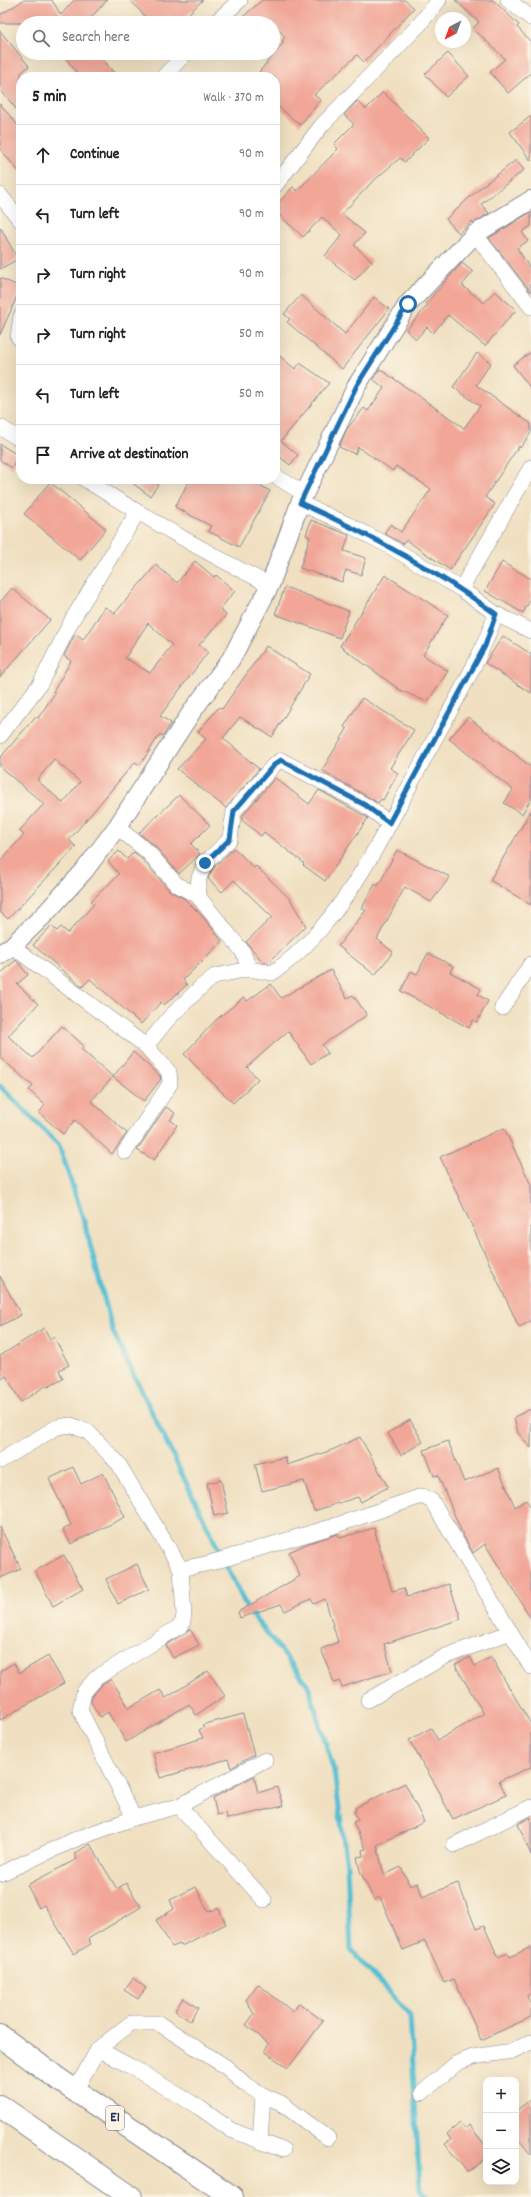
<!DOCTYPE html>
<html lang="en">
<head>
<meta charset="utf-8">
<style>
  :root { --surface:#fff; --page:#f6f6f6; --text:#202124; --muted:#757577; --line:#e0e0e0 }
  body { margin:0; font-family:Dekko,sans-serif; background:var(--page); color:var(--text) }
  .controls { position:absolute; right:12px; bottom:12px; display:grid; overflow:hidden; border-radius:8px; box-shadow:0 4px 16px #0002 }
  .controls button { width:36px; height:36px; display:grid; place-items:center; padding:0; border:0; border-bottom:1px solid var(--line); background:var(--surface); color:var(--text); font:20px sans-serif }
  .compass { position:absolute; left:435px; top:12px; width:36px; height:36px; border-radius:50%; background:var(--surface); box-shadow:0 4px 16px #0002; rotate:221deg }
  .stop { position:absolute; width:12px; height:12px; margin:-9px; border:3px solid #1f6fb2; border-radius:50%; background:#fff }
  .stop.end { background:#1f6fb2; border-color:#fff; box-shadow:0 1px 4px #0008 }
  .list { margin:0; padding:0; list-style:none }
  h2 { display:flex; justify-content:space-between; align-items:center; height:52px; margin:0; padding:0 16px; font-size:17px }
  h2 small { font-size:13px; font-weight:400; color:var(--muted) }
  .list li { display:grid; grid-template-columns:26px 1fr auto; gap:12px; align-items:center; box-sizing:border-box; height:60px; padding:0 16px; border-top:1px solid var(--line) }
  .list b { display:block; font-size:15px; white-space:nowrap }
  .list em { font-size:13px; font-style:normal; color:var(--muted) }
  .icon { flex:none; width:22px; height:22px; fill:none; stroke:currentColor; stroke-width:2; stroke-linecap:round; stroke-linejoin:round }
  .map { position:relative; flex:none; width:531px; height:2197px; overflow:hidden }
  .search { position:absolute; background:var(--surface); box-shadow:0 4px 16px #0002; left:16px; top:16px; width:264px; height:44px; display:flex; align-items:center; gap:10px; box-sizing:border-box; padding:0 14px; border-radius:22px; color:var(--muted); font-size:15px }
  .panel { position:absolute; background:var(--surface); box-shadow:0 4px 16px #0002; left:16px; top:72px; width:264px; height:412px; border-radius:16px }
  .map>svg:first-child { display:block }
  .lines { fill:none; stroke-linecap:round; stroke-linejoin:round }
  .stream { stroke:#56bfd3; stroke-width:5 }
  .building { fill:#f1a697; fill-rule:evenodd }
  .minor-casing { stroke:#868890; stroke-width:16 }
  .tertiary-casing { stroke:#868890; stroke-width:20 }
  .motorway-casing { stroke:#868890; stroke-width:24 }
  .minor { stroke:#fff; stroke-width:15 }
  .tertiary { stroke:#fff; stroke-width:18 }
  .motorway { stroke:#fff; stroke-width:22 }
  .route { stroke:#1f6fb2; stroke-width:5 }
  .labels { text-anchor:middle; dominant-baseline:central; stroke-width:3; stroke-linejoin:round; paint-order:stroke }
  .shield { fill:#fcf5e5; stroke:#5e6a86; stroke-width:1 }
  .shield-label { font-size:14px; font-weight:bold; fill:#1b2f5e }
</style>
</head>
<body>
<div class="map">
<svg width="531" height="2197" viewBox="0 0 531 2197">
  <rect width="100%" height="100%" fill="#fcf5e5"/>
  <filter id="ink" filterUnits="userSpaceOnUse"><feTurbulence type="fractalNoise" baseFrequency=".025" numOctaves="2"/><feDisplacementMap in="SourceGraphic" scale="8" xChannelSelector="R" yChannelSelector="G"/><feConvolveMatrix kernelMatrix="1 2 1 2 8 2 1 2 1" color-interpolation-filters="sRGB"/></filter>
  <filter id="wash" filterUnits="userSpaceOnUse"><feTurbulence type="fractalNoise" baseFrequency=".012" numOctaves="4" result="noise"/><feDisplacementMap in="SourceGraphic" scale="16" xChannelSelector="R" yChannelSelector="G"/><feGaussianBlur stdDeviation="0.9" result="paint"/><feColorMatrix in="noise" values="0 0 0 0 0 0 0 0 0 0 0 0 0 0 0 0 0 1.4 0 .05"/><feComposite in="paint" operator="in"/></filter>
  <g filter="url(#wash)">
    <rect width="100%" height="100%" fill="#f0e0c1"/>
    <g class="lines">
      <path class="stream" d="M0 1086 59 1145 83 1218 113 1332 247 1608 308 1685 334 1771 347 1866 351 1950 410 2016 420 2189 428 2197"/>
    </g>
    <g id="blocks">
      <g class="building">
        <path d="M24 0H52L61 15 74 0H107L86 23H0V15Z"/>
        <path d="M130 0H203L179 23H151Z"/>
        <path d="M262 0H405L414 8 364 62 357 55 314 95 321 100 300 125 275 104V77H255L284 42 282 41 285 37 273 23H236Z"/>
        <path d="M455 0H493L519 25 517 27 531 42V73L508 93 490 72 505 59 473 28 479 22Z"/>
        <path d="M0 31 29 66 21 73V115L0 89Z"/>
        <path d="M62 53H98L117 77H80Z"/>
        <path d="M448 53 469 76 446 97 425 74Z"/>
        <path d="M383 92 429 138 405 162 400 158 370 184 342 214 365 233 354 245 372 261 355 280 325 256 342 235 322 217 303 237 275 211V206L293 187 297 191 338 149 334 144 354 124 344 115 357 101 366 109Z"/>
        <path d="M0 104 21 129V174L0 149Z"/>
        <path d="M531 116V161L510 132Z"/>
        <path d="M516 160 524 170 481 204 489 213 474 223 472 221 459 233 446 219 480 188Z"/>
        <path d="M531 212V226L522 232 528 241 517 248 531 270V292L489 238Z"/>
        <path d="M0 227 18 259 0 269Z"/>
        <path d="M462 263 473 272 462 285 484 303 495 291 516 310 485 346 448 315 433 333 427 327 416 339 406 330 428 305 426 303Z"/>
        <path d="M0 278 21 287 0 335Z"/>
        <path d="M301 295 345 334 374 297 389 309 342 369 287 322 290 319 284 314Z"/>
        <path d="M275 352 295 369 300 363 329 383 281 441 298 455 290 465 275 453Z"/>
        <path d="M531 352V389L513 365Z"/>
        <path d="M477 353 491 363 476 385 531 424V433L520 448 519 446 485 497 495 504 450 570 406 540 403 544 384 533 391 524 401 532 431 489 396 466 393 471 358 447 355 454 339 447 347 429 364 408 368 411 384 388 373 379 380 369 464 428 480 406 453 387Z"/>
        <path d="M0 444 19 456 12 468 0 460Z"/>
        <path d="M127 479H162L150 496Z"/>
        <path d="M190 479H248L270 491 239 547 208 531 211 526 175 507Z"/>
        <path d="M50 482 106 529 80 560 24 514Z"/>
        <path d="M311 520 349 535 344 551 366 558 361 575 346 570 342 582 300 568 310 537 306 535Z"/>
        <path d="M195 561 214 577 216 575 235 591 220 609 226 615 199 645 208 652 160 716 171 723 163 736 160 734 140 765 135 762 69 840 76 847 8 919 0 912V861L24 835 19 831 44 804 0 767V758L36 716 38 718 55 693 53 692 71 661 64 656 75 634 83 640 105 607 115 613 156 565 177 583ZM148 623 172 645 150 673 125 658ZM54 759 80 782 63 803 37 780Z"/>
        <path d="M502 562 531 579V598L523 613 485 591Z"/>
        <path d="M385 575 448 615 423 655 448 671 427 702 400 690 340 646Z"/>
        <path d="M285 587 349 611 340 638 275 614Z"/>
        <path d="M12 588 50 620 0 677V602Z"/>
        <path d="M503 636 531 654V693L485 663Z"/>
        <path d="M266 646 310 674 272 737 240 717 223 738 259 769 226 808 177 769 206 739 198 732 219 707 222 709Z"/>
        <path d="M362 698 414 730 390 768 398 773 383 800 381 799 378 803 322 770 347 729 344 727Z"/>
        <path d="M468 717 531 767V799L522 814 504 803 513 790 449 739Z"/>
        <path d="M275 778 309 804 319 790 368 818 325 881 303 865 304 863 264 832 261 836 242 820 243 815Z"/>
        <path d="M179 795 210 825 191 844 200 854 179 874 155 846 139 833Z"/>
        <path d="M531 811V905L490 880Z"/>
        <path d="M234 848 254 868 256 866 290 899 306 926 268 963 263 962 246 942 272 917 234 880 222 892 208 879 213 868Z"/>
        <path d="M397 850 450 877 431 902 405 887 377 939 393 952 375 975 338 946 366 910 362 908 375 884 378 886Z"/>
        <path d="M119 851 127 859 134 852 142 859 170 891 185 899 203 917 222 941 183 980 187 985 164 1005 161 1002 141 1024 90 979 82 987 33 945 51 926 57 931 61 927 68 933 94 904 91 901 119 874 108 861Z"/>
        <path d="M428 953 453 966 450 972 481 989 478 995 488 1001 477 1022 473 1020 469 1028 401 991 411 971 417 974Z"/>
        <path d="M16 960 28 975 17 984 38 1004 8 1036 33 1058 62 1026 84 1046 81 1049 113 1077 91 1101 127 1133 112 1154 75 1120 63 1134 39 1113 45 1105 29 1090 33 1086 0 1057V974Z"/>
        <path d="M331 970 347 998 353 995 367 1015 322 1045 328 1053 311 1064 288 1031 247 1067 258 1079 233 1103 184 1054 216 1020 244 997 247 1001 271 984 281 998Z"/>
        <path d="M133 1052 160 1076 161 1079 144 1101 113 1077Z"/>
        <path d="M166 1107 175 1113 170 1120 177 1125 154 1160 137 1150Z"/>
        <path d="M504 1128 531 1185V1321L519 1327 440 1157Z"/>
        <path d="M0 1276 21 1315 0 1326Z"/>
        <path d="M44 1328 50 1339 54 1337 69 1365 59 1370 63 1379 48 1387 47 1385 21 1402 6 1376 0 1380V1356Z"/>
        <path d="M531 1409V1448L518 1433 514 1417Z"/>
        <path d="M410 1420 423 1442 401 1455 388 1433Z"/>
        <path d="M360 1437 388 1487 361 1502 358 1497 314 1511 304 1481 262 1491 255 1464 285 1457 287 1465 332 1450Z"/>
        <path d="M448 1441 464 1482 498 1468 515 1507 526 1500 531 1507V1618L485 1544 473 1553 462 1533 438 1475 434 1476 424 1450Z"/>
        <path d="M73 1467 81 1484 103 1473 125 1517 71 1544 63 1530 71 1525 49 1479Z"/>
        <path d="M221 1480 228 1513 214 1516 207 1483Z"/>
        <path d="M0 1527 21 1569 0 1578Z"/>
        <path d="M374 1528 392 1591 404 1588 407 1597 449 1584 461 1619 384 1644 392 1671 342 1687 339 1681 334 1683 321 1649 338 1642 325 1599 314 1604 311 1599 285 1611 281 1604 240 1618 238 1612 300 1576 289 1552 309 1543 338 1534 340 1538Z"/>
        <path d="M64 1555 83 1589 53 1606 35 1571Z"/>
        <path d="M137 1564 149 1589 118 1604 106 1579Z"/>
        <path d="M190 1629 199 1645 173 1658 166 1645Z"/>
        <path d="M48 1656 64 1683 0 1720V1671L14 1663 19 1673Z"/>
        <path d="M470 1657 475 1666 491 1657 531 1724V1767L499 1781 506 1795 453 1819 441 1797 442 1796 409 1740 431 1728 438 1740 484 1714 455 1665Z"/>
        <path d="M208 1671 225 1696 196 1715 189 1704 126 1742 108 1712 100 1717 91 1702 92 1696 102 1685 111 1679 129 1708 160 1690 166 1698Z"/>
        <path d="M243 1714 254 1755 231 1768 228 1759 160 1778 153 1753 203 1738 199 1730 204 1727 202 1725Z"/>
        <path d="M254 1776 258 1793 277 1787 283 1806 227 1819 225 1813 217 1815 213 1798Z"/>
        <path d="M405 1783 424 1822 377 1845 384 1875 401 1867 410 1886 418 1883 422 1897 458 1883 476 1929 484 1926 498 1957 508 1953 510 1957 531 1947V1993L527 1996 531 2005V2017L481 2040 454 1979 444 1983 425 1941 403 1950 380 1897 374 1900 360 1871 357 1857 363 1856 362 1850 366 1849 353 1822 358 1820 354 1811 356 1810 355 1808Z"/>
        <path d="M531 1817V1855L518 1824Z"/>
        <path d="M90 1844 117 1889 126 1883 141 1907 88 1939 91 1944 74 1954 44 1905 39 1908 27 1885 77 1859 74 1854Z"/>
        <path d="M196 1887 208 1912 218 1908 226 1924 181 1946 180 1944 172 1947 156 1920 174 1909 170 1900Z"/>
        <path d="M133 1978 146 1988 138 1999 124 1990Z"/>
        <path d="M258 1984 293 2012 299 2003 323 2021 288 2068 264 2051 269 2044 246 2025 254 2014 246 2000Z"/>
        <path d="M183 1998 198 2008 190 2021 175 2011Z"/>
        <path d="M531 2099V2155L516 2136V2111Z"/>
        <path d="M460 2123 465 2129 469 2125 486 2146V2158L467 2172 445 2144 451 2140 447 2134Z"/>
      </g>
    </g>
  </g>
  <g filter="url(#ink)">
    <use href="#blocks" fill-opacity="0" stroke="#868890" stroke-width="1"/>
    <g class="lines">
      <defs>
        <g id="minor">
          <path d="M508 0 531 18"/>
          <path d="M215 23 240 0"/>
          <path d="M163 77 186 53"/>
          <path d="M275 186 322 125 419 25 439 0"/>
          <path d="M0 195 21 221"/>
          <path d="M475 234 531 307"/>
          <path d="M21 316 18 337 21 340"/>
          <path d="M0 427 21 440"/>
          <path d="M275 476 305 494"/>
          <path d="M84 479C145 517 206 553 270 585"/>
          <path d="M300 503 349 525 389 546 461 589 496 614 531 631"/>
          <path d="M461 589 531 467"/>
          <path d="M0 736 40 684 72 620 137 513"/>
          <path d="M117 827 148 852 177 885 197 895 243 952 249 969"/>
          <path d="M197 895 199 878 205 863 230 839 234 811 274 765 281 760 365 805 389 823"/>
          <path d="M12 946 146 1046 169 1072 170 1084 125 1152"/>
          <path d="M502 1008 531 964"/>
          <path d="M146 1046 169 1018 201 987 215 976 249 969 272 973C342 927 387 827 426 755 451 708 479 663 496 614"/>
          <path d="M0 1461 57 1427 71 1425 88 1432 118 1463 181 1569 184 1615 182 1625 96 1678 84 1692 80 1710 134 1818"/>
          <path d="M181 1569 210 1563 328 1528 422 1496 432 1501 531 1667"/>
          <path d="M368 1700 446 1656 511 1632"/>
          <path d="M179 1806 264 1900"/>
          <path d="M454 1845 531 1807"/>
          <path d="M0 1874 76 1839 134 1818 179 1806 265 1760"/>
          <path d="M98 2049 130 2066 200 2108 231 2130 283 2150"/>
          <path d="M75 2091 98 2049 131 2023H158L226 2067 245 2084 263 2095 281 2103 328 2138"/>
          <path d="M422 2093 457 2063 473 2057 512 2051 531 2042"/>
          <path d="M260 2141 263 2095"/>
        </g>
        <path id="tertiary" d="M0 954 12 946 45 914 84 871 117 827 193 710 231 659 270 585 300 503 357 385 408 304 475 234 531 200"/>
        <g id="motorway">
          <path d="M0 2036 61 2081 232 2197"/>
          <path d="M0 2106 131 2197"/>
        </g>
      </defs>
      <use href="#minor" class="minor-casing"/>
      <use href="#tertiary" class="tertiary-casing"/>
      <use href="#motorway" class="motorway-casing"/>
      <use href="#minor" class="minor"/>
      <use href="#tertiary" class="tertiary"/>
      <use href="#motorway" class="motorway"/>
    </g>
  </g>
  <g class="lines" filter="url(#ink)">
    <path class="route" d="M205 863 230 839 234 811 274 765 281 760 365 805 389 823 485 646 496 614C435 570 369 534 300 503L357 385 408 304"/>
  </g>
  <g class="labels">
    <rect class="shield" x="106" y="2106" width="18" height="24" rx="3"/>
    <g class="shield-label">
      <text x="115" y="2118">E1</text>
    </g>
  </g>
</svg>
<div class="controls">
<button>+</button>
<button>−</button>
<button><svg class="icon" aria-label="layers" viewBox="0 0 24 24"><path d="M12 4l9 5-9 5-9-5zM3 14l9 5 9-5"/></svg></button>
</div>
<svg class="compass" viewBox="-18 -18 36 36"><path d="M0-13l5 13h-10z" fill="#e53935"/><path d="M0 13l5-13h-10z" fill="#757577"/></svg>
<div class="stop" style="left:408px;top:304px"></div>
<div class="stop end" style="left:205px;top:863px"></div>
<div class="search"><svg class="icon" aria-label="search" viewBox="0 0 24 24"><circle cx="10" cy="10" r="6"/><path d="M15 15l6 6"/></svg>Search here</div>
<section class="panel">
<h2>5 min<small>Walk · 370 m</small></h2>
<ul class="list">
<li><svg class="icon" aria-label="ahead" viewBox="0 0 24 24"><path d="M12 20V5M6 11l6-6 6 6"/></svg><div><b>Continue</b></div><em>90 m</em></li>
<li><svg class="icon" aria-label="left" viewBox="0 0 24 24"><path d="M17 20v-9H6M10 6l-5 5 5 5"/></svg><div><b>Turn left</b></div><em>90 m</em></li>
<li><svg class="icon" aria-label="right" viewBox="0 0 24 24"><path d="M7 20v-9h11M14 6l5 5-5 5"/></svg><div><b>Turn right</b></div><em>90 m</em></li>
<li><svg class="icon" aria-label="right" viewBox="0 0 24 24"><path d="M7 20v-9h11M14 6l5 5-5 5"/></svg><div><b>Turn right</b></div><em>50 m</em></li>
<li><svg class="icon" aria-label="left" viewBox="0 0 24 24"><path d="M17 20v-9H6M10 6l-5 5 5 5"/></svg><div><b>Turn left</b></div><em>50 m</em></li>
<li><svg class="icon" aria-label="arrive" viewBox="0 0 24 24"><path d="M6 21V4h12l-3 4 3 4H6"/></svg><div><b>Arrive at destination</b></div></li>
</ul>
</section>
</div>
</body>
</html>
